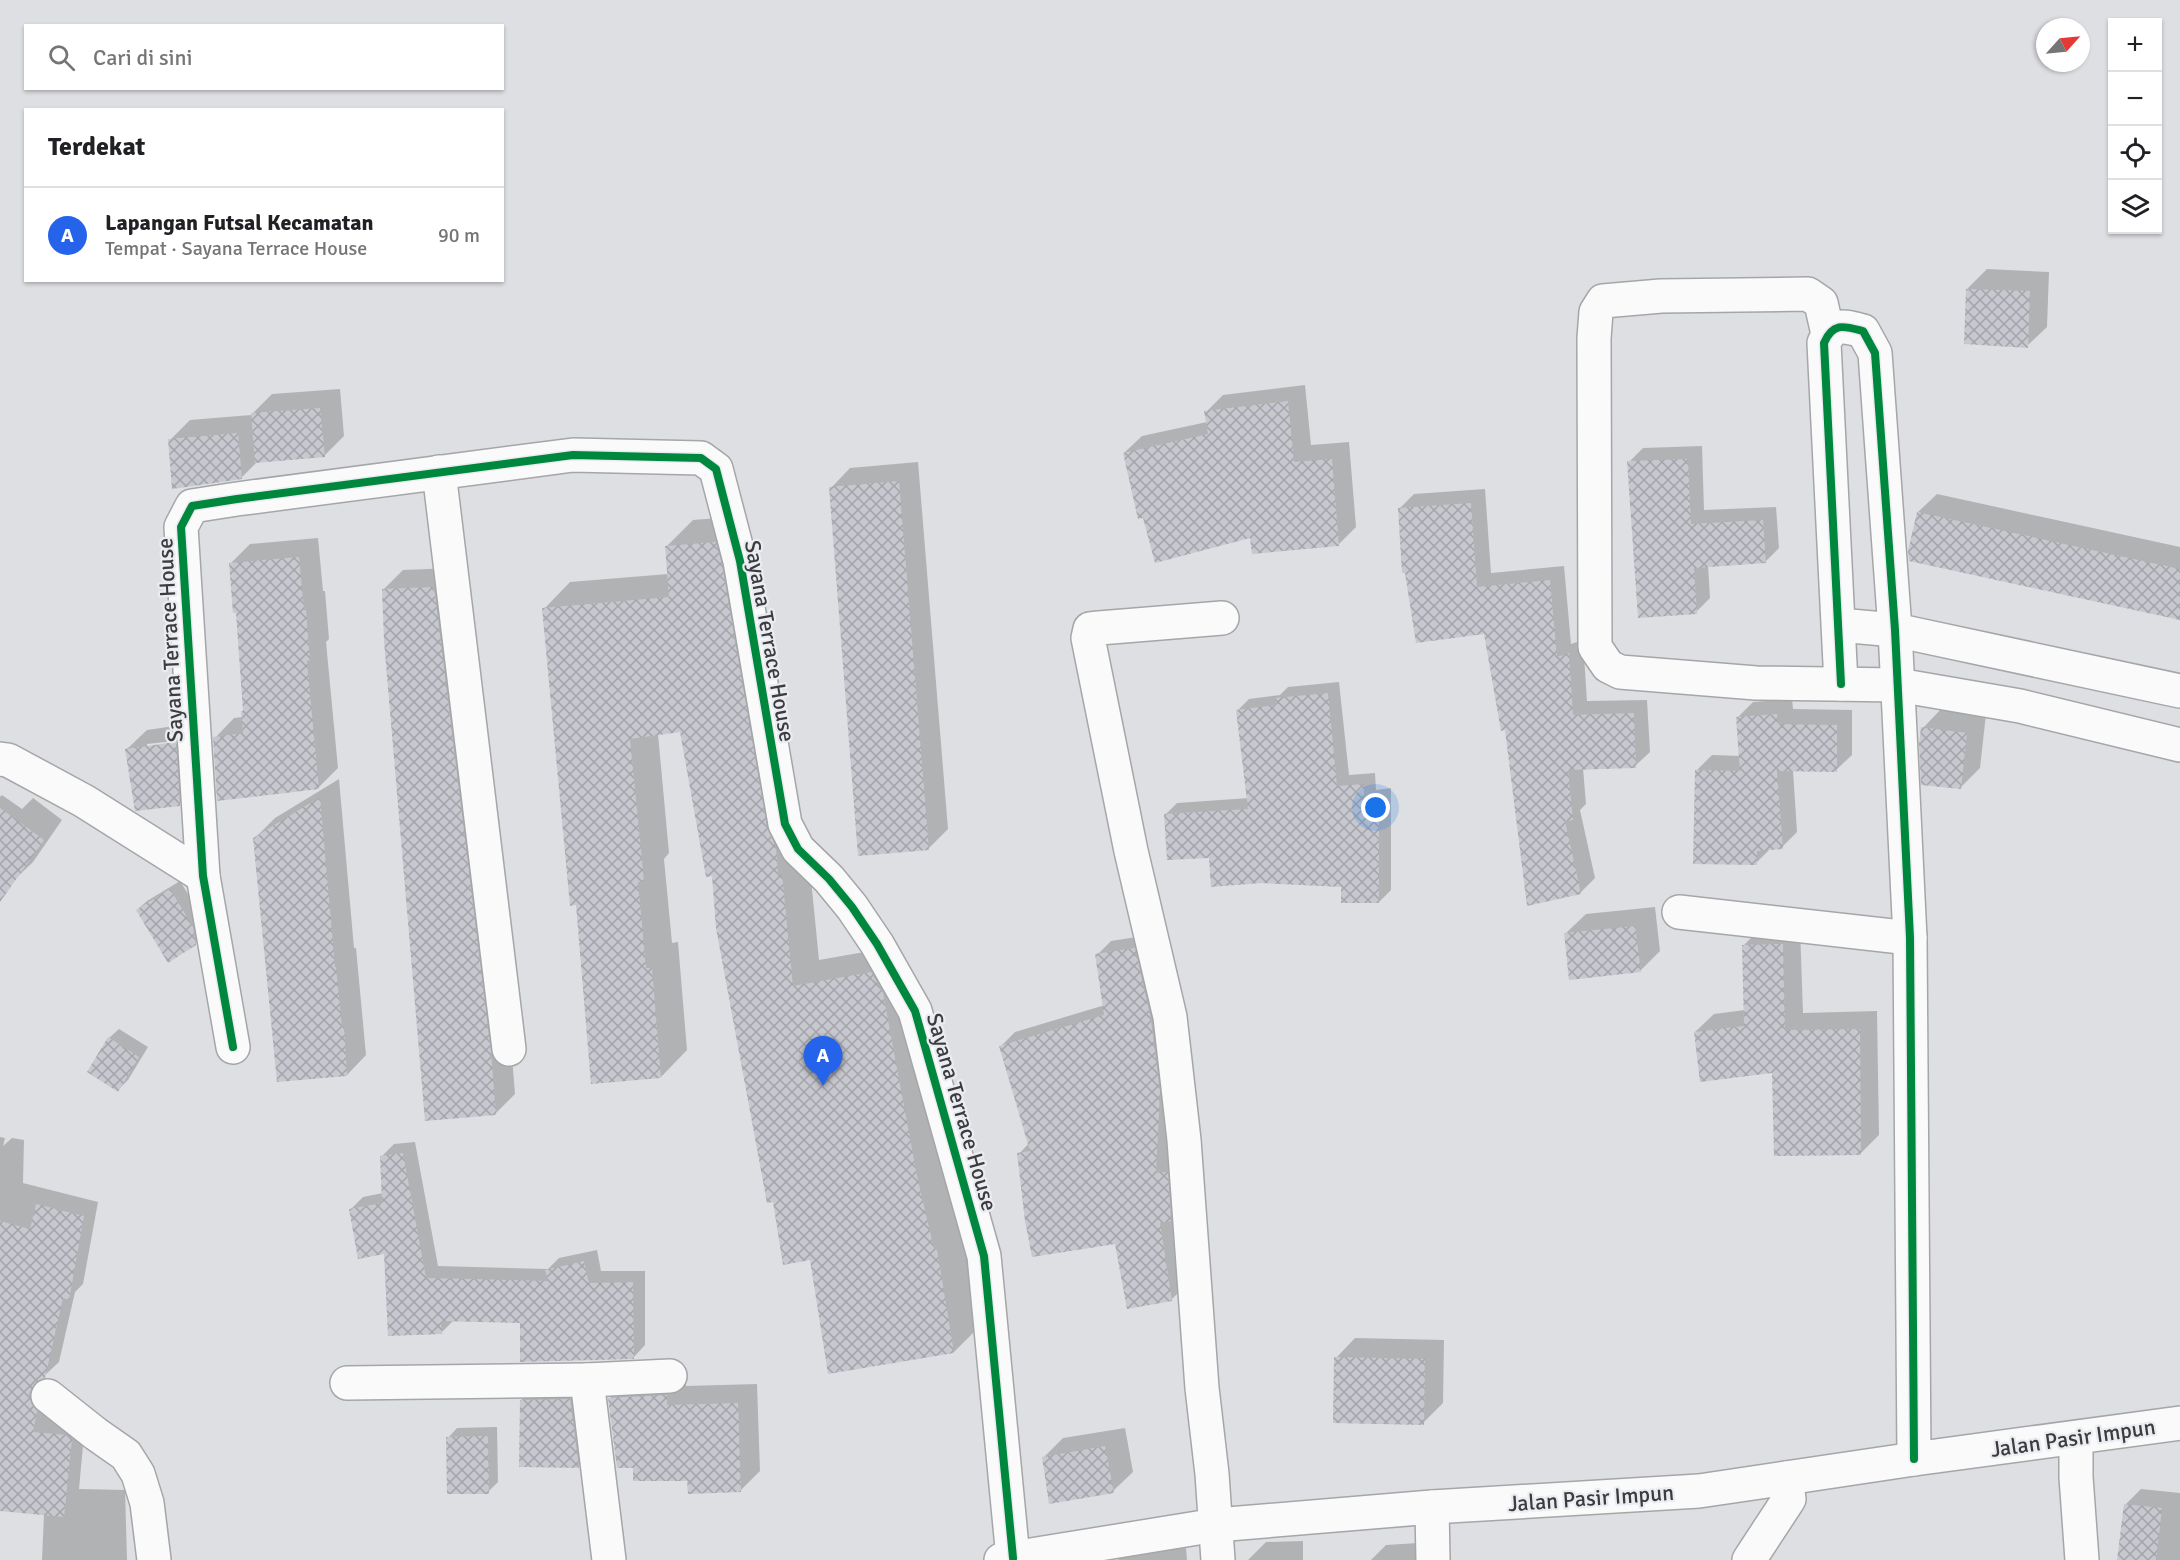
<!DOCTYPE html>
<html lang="id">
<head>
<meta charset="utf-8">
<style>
  :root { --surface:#fff; --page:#f6f6f6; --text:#202124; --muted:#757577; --line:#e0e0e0; --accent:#2563eb }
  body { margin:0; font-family:Signika,sans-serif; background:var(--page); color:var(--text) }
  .controls { position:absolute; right:18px; top:18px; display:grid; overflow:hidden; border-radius:0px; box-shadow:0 2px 4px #0004 }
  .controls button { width:54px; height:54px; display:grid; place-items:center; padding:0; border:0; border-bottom:2px solid var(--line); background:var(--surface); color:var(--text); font:30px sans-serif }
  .compass { position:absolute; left:2036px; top:18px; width:54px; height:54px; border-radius:50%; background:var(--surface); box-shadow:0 2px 4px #0004; rotate:63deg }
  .you { position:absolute; left:1376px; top:808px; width:21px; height:21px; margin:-15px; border:4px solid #fff; border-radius:50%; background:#1a73e8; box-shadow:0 0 0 9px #1a73e833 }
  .badge { display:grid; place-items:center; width:39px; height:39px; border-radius:50%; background:var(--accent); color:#fff; font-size:20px; font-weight:700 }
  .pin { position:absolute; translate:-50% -50px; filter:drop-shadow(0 2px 3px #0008) }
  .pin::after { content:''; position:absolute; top:32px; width:21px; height:18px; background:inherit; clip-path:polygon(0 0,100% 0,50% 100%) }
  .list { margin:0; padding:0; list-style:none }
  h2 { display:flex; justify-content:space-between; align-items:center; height:78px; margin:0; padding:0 24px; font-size:26px }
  h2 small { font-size:20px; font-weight:400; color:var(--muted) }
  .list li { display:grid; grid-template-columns:39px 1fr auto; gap:18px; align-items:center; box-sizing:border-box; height:96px; padding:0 24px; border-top:2px solid var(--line) }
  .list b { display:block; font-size:22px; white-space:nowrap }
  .list p { margin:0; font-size:20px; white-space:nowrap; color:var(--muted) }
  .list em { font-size:20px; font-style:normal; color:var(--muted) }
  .icon { flex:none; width:33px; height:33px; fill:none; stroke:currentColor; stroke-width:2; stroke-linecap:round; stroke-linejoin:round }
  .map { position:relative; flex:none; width:2180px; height:1560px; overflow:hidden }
  .search { position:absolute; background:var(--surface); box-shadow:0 2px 4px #0004; left:24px; top:24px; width:480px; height:66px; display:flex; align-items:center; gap:15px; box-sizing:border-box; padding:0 21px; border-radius:0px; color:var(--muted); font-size:22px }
  .panel { position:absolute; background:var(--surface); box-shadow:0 2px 4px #0004; left:24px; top:108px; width:480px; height:174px; border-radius:0px }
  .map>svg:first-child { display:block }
  .shadow { fill:#0003; fill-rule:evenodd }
  .building { fill:url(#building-cross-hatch) }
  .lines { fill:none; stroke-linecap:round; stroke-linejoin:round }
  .minor-casing { stroke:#a5a6a8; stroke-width:36 }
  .tertiary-casing { stroke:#a5a6a8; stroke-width:36 }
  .minor { stroke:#fafafb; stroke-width:33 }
  .tertiary { stroke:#fafafb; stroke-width:33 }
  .cycleway-casing { stroke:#ebecf1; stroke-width:11 }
  .cycleway { stroke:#00873e; stroke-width:8 }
  .labels { text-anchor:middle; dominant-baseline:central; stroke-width:4.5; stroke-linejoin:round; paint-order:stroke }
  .street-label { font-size:22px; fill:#3b3c3e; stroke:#ebecf1 }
</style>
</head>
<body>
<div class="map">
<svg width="2180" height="1560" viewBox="0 0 2180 1560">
  <defs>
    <pattern id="building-cross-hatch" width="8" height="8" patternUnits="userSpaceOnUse" patternTransform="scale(1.5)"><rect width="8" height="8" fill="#c7c8cf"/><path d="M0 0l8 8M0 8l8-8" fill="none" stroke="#a3a4a9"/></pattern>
  </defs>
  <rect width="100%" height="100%" fill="#dedfe2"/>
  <g class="shadow">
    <path d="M1987 269 2049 272 2047 327 2027 346 1967 289Z"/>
    <path d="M1305 385 1311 445 1349 442 1356 527 1339 544 1251 536 1124 453 1142 436 1207 422 1206 412 1223 395Z"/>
    <path d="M340 389 344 436 324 456 258 461 241 478 170 440 190 420 251 415 272 394Z"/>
    <path d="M1702 446 1704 510 1776 507 1779 548 1765 562 1708 565 1710 598 1696 612 1629 462 1643 448Z"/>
    <path d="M918 462 948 829 928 849 831 488 850 468Z"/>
    <path d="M1485 489 1491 573 1564 566 1571 644 1583 640 1587 701 1647 700 1650 752 1635 766 1583 768 1586 804 1580 810 1595 878 1581 892 1529 904 1507 729 1485 632 1399 509 1414 494Z"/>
    <path d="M1937 494 2180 547V618L1918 512Z"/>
    <path d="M742 516 792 800 802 821 804 849H808L819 960 898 946 909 966 943 1149 963 1223 980 1326 954 1352 811 1259 774 1200 714 875 681 731 658 734 669 853 664 859 672 943 678 942 687 1050 661 1077 577 903 544 609 570 582 668 574 666 547 693 520Z"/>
    <path d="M318 538 323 591H325L329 639 326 642 338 768 318 788 215 738 234 718 243 717 245 710 237 611 230 564 250 544Z"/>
    <path d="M453 568 510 1032 515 1094 495 1114 383 590 403 570Z"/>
    <path d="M1339 682 1349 775 1375 773 1376 790 1391 788V890L1379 902 1343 886 1210 857 1165 815 1177 803 1249 798 1237 711 1249 699 1280 695 1288 687Z"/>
    <path d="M1792 699 1793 709 1852 710V755L1836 770H1793L1797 832 1782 847 1771 848 1756 863 1696 771 1712 755 1740 756 1738 717 1753 702Z"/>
    <path d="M1942 708 1986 714 1980 768 1960 788 1923 728Z"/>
    <path d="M195 723 199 784 179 804 127 749 147 730ZM183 740V743L147 747V744Z"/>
    <path d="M339 779 354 948H356L366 1055 347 1075 255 838 275 818Z"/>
    <path d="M2 795 22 809 33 798 62 820 33 862 13 881 0 872V797Z"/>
    <path d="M180 881 202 917 205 934 195 944 137 910 147 901Z"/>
    <path d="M1655 907 1660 951 1640 971 1566 933 1586 914Z"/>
    <path d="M1762 927H1800L1803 1013 1877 1011 1879 1135 1861 1153 1773 1072 1695 1032 1714 1014 1745 1010 1744 945Z"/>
    <path d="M1149 935 1186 1285 1172 1299 1116 1242 1019 1154 1029 1143 1001 1046 1015 1032 1105 1005 1097 955 1111 941Z"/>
    <path d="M119 1029 148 1047 128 1080 118 1090 109 1038Z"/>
    <path d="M0 1137 5 1138 3 1146 12 1138 24 1140 23 1183 98 1202 83 1284 75 1292 59 1362 43 1377 45 1389 51 1397 46 1418 81 1421 85 1424 79 1489 125 1490 127 1560H42L44 1514 0 1509Z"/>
    <path d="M415 1142 438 1266 548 1269 559 1258 597 1250 601 1271H645V1345L633 1358 522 1322 454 1320 441 1333 386 1252 351 1209 363 1197 383 1193 381 1157 394 1144Z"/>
    <path d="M1355 1338 1444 1340 1443 1403 1423 1423 1336 1358Z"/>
    <path d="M686 1376V1386L757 1384 760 1471 740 1491 635 1467 610 1398 629 1379Z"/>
    <path d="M541 1380H590L598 1447 578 1466 521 1400Z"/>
    <path d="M497 1427 498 1482 488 1492 448 1438 457 1428Z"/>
    <path d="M1125 1428 1133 1472 1113 1491 1043 1458 1063 1438Z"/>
    <path d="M2141 1489 2180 1493V1560H2128L2125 1505Z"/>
    <path d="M1303 1541V1560H1248L1266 1542Z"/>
    <path d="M1434 1542 1435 1560H1371L1386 1545Z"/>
    <path d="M1186 1548 1187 1560H1118L1125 1553Z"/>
  </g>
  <g class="building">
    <path d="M1966 289 2030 291 2028 348 1964 344Z"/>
    <path d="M1288 401 1294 462 1332 459 1339 546 1252 554 1250 538 1155 563 1143 518 1138 519 1123 453 1208 434 1204 411Z"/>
    <path d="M320 408 325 457 255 463 251 413Z"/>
    <path d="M238 433 242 479 172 489 168 439Z"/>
    <path d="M1688 459 1691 524 1763 520 1766 563 1694 568 1697 614 1638 618 1627 461Z"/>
    <path d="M899 481 929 850 858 856 829 487Z"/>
    <path d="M1471 503 1477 587 1550 580 1557 657 1569 653 1573 715 1634 713 1636 768 1568 770 1573 820 1565 821 1581 894 1527 906 1505 730 1501 731 1484 634 1416 643 1405 573H1402L1398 508Z"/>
    <path d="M1917 512 2180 569V620L1909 561 1908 551Z"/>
    <path d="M716 542 722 565 767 827 776 848 778 875 782 874 793 986 871 972 883 993 917 1176 934 1249H937L954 1353 828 1374 810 1260 783 1265 773 1202 767 1203 716 928 712 876 706 877 680 732 630 739 644 881 638 882 646 968H652L661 1078 591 1084 576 905 570 906 542 608 669 597 665 546Z"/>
    <path d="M299 557 304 610H306L310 660 307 661 319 789 217 801 213 737 243 733 241 711H243L236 613H233L229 563Z"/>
    <path d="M434 587 491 1052 496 1115 425 1121 384 641 382 589Z"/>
    <path d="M1328 693 1337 786 1364 784V801L1379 799V903H1341V887L1261 883 1211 887 1209 858 1167 860 1164 814 1248 809 1236 710 1276 705 1275 698Z"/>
    <path d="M1777 714 1778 724 1837 725V772L1777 771 1783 849 1757 851V865L1693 864 1695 770 1740 771 1736 717Z"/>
    <path d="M1921 727 1967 733 1961 789 1921 785 1919 744Z"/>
    <path d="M176 742 180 806 135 811 125 749Z"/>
    <path d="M320 797 335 967H336L342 1027H344L347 1076 277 1082 253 838Z"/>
    <path d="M0 808 44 840 0 902Z"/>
    <path d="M170 889 193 927 196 945 168 963 136 910Z"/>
    <path d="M1635 926 1641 972 1569 980 1564 933Z"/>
    <path d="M1783 944 1785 1030 1860 1029 1861 1155 1774 1156 1772 1073 1700 1082 1694 1032 1744 1026 1742 945Z"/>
    <path d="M1135 948 1151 1020 1160 1092 1156 1173 1168 1172 1171 1221 1160 1223 1172 1301 1127 1309 1115 1244 1032 1257 1025 1221 1017 1153 1030 1151 999 1046 1104 1015 1095 954Z"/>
    <path d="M108 1037 139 1057 118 1092 87 1072Z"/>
    <path d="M403 1153 426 1278 548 1281 545 1270 584 1261 589 1283 633 1282 634 1359 520 1362V1323L441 1321 442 1334 388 1336 384 1254 358 1259 349 1209 382 1203 380 1156Z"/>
    <path d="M36 1204 84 1216 69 1300 63 1298 45 1378 34 1384 29 1394 31 1403 37 1411 33 1432 67 1435 72 1439 64 1517 0 1511V1221L30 1229Z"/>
    <path d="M1334 1357 1425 1359 1424 1425 1333 1423Z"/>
    <path d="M667 1395V1405L738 1403 741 1492 688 1494 687 1481H633V1468H617L608 1398Z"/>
    <path d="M570 1399 579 1468 519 1467 520 1400Z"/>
    <path d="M488 1436 489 1494H447L446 1437Z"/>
    <path d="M1105 1446 1114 1493 1049 1504 1042 1457Z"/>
    <path d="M2124 1504 2162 1508 2156 1560H2117Z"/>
  </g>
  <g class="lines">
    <defs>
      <g id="minor">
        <path d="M1828 334 1821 303 1808 294 1661 296 1603 301 1596 312 1594 338 1595 647 1608 666 1620 672 1756 683 1898 685 2020 706 2180 745"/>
        <path d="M439 472 509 1049"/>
        <path d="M1839 625 1895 630 2180 691"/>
        <path d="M1841 684 1824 343C1833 322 1844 326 1863 331L1875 353 1895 630 1910 938 1914 1459"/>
        <path d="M0 759 8 760 84 801 203 876"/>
        <path d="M1679 912 1910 938"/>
        <path d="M233 1047 203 876 181 527 192 506 237 499 573 455 701 458 716 469 740 561 785 824 798 849 829 879 852 907 877 944 915 1011 984 1256 1013 1558"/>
        <path d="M587 1380 670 1376"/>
        <path d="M347 1383 587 1380 609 1560"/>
        <path d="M48 1396 96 1434 126 1455 138 1474 147 1503 154 1560"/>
        <path d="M2076 1438V1477L2082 1560"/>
        <path d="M1432 1507 1433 1560"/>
        <path d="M1218 1560 1212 1474 1202 1388 1184 1140 1170 1017 1131 851 1088 638 1090 629 1099 628 1222 618"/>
        <path d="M1749 1560 1789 1499 1786 1478"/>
      </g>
      <path id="tertiary" d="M1001 1560 1216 1525 1432 1507 1699 1491 1914 1459 2180 1423"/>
    </defs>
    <use href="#minor" class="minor-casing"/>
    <use href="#tertiary" class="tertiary-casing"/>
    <use href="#minor" class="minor"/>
    <use href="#tertiary" class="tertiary"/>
    <defs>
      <g id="cycleway">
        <path d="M1841 684 1824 343C1833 322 1844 326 1863 331L1875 353 1895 630 1910 938 1914 1459"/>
        <path d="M233 1047 203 876 181 527 192 506 237 499 573 455 701 458 716 469 740 561 785 824 798 849 829 879 852 907 877 944 915 1011 984 1256 1013 1558"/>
      </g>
    </defs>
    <use href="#cycleway" class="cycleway-casing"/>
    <use href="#cycleway" class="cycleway"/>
  </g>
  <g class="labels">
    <g class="street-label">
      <text transform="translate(170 640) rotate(-93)">Sayana Terrace House</text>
      <text transform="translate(770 641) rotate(80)">Sayana Terrace House</text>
      <text transform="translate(962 1112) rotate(74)">Sayana Terrace House</text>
      <text transform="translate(2073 1438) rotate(-8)">Jalan Pasir Impun</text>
      <text transform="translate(1591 1498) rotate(-4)">Jalan Pasir Impun</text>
    </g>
  </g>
</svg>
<div class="controls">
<button>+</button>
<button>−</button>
<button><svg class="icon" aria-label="locate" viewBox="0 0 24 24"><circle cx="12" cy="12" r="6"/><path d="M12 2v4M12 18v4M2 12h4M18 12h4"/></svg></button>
<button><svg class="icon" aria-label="layers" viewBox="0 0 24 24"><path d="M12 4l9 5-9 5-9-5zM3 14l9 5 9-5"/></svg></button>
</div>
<svg class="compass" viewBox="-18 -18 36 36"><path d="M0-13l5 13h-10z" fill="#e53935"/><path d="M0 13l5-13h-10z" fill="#757577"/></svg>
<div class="you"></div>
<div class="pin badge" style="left:823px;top:1086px">A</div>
<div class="search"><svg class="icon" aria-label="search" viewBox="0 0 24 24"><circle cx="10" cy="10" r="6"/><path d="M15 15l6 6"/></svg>Cari di sini</div>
<section class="panel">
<h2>Terdekat<small></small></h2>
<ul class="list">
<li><span class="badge">A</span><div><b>Lapangan Futsal Kecamatan</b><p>Tempat · Sayana Terrace House</p></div><em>90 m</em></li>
</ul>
</section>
</div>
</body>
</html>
